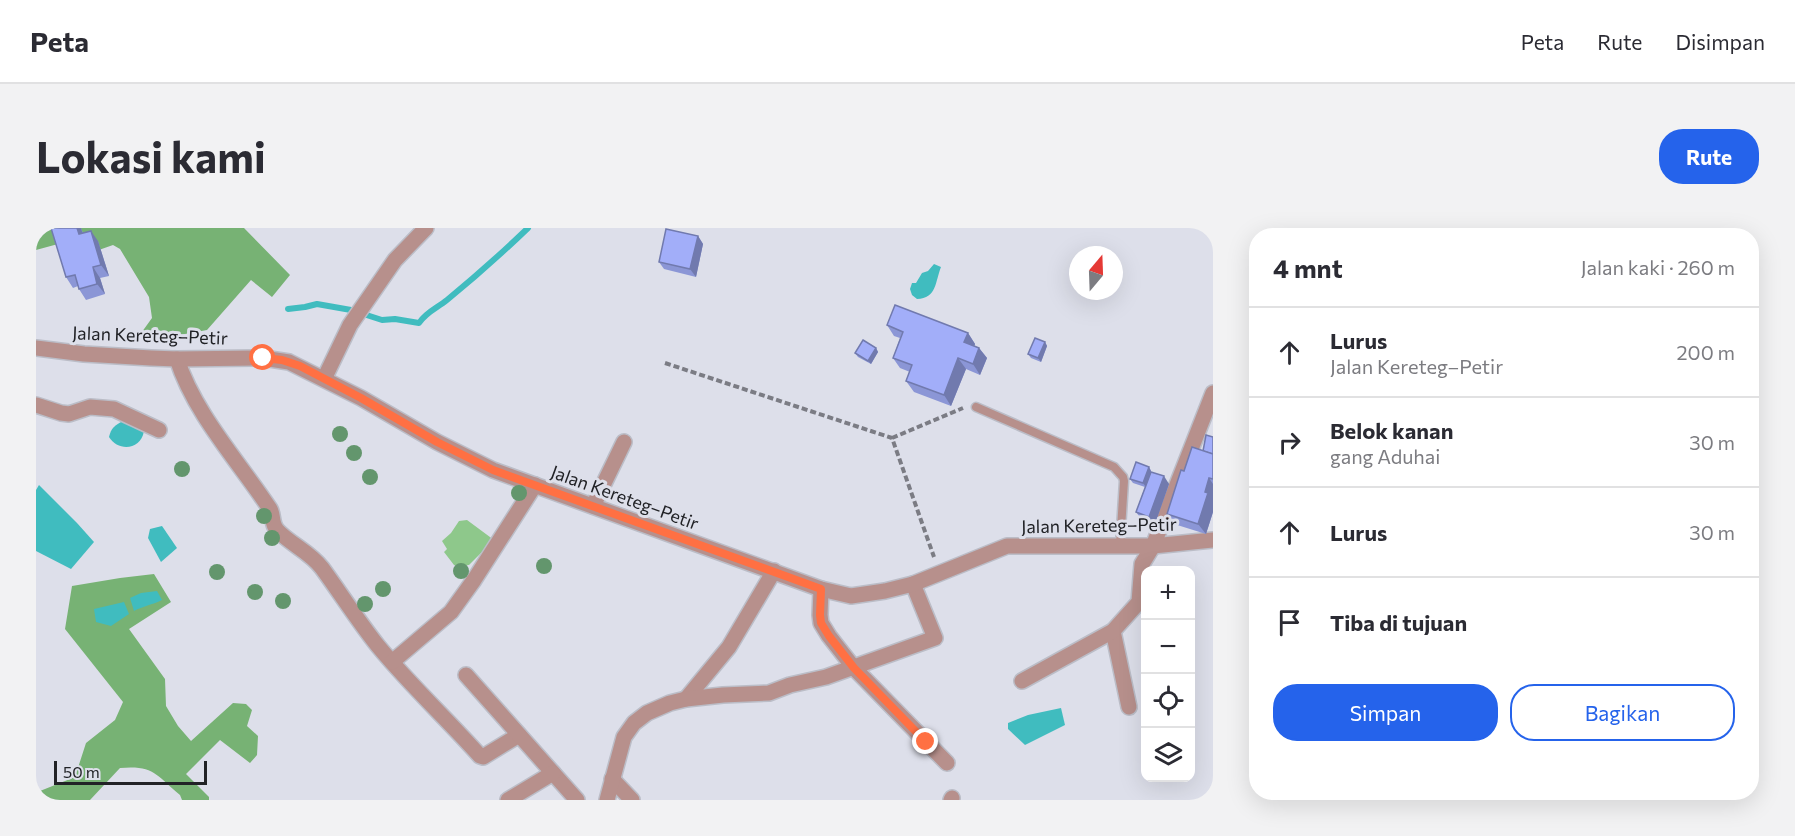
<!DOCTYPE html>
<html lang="id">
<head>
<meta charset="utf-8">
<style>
  :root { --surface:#fff; --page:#f2f2f3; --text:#2b2b33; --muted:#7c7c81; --line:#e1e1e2; --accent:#2563eb }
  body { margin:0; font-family:Commissioner,sans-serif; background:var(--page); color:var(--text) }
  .controls { position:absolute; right:18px; bottom:18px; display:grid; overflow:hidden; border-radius:12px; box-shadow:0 6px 24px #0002 }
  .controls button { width:54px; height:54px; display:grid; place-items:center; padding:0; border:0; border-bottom:2px solid var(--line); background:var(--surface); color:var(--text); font:30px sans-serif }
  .compass { position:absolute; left:1033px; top:18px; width:54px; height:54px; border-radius:50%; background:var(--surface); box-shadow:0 6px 24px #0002; rotate:19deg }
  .scale { position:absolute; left:18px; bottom:15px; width:153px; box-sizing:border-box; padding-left:6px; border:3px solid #212226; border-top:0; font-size:16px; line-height:21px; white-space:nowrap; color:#212226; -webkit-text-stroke:4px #dddfea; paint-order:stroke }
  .stop { position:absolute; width:18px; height:18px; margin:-14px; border:4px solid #ff7043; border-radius:50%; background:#fff }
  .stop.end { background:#ff7043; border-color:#fff; box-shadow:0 2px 6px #0008 }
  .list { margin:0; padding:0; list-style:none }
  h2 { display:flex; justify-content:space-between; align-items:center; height:78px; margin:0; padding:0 24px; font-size:26px }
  h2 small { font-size:20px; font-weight:400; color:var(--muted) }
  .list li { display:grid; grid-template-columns:39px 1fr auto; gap:18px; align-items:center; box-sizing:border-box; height:90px; padding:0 24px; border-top:2px solid var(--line) }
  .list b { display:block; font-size:22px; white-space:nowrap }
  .list p { margin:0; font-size:20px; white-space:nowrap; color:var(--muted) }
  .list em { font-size:20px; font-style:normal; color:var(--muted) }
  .actions { display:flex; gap:12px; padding:18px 24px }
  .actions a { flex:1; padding:14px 0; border:2px solid var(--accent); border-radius:24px; text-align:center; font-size:21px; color:var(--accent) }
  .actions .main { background:var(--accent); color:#fff }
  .icon { flex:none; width:33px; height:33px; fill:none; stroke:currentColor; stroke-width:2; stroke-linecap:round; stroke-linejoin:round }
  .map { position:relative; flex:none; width:1177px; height:572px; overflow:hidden; border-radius:24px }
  header { display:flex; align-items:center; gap:36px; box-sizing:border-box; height:84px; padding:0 30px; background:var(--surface); border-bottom:2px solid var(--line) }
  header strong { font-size:28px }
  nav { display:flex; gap:33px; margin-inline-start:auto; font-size:21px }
  .intro { display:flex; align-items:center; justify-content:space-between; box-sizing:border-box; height:144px; padding:0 36px }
  h1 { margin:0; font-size:42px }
  .button { padding:15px 27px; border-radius:24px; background:var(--accent); color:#fff; font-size:21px; font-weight:700 }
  main { display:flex; gap:36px; padding:0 36px }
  aside { flex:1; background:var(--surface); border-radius:24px; box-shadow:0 6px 24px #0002 }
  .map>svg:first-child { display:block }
  .green { fill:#8ec88b }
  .forest { fill:#77b274 }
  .water { fill:#40bcbf }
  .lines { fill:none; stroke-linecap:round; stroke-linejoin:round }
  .stream { stroke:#40bcbf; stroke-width:6 }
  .service-casing { stroke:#bbbdc7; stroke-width:11 }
  .minor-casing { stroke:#bbbdc7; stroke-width:18 }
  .tertiary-casing { stroke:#bbbdc7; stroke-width:18 }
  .path { stroke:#7b7c84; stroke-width:4; stroke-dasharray:6 3; stroke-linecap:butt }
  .service { stroke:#b7908c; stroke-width:8 }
  .minor { stroke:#b7908c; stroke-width:15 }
  .tertiary { stroke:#b7908c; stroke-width:15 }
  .tree { fill:#63966d }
  .wall { fill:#8b96d6 }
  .shaded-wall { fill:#717aae }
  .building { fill:#a2aef9; stroke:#717aae; stroke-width:1.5 }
  .route { stroke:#ff7043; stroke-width:8 }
  .labels { text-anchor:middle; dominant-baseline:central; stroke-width:6; stroke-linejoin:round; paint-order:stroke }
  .street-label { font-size:18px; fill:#212226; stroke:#dddfea }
</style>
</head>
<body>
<header>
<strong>Peta</strong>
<nav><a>Peta</a><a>Rute</a><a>Disimpan</a></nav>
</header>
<div class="intro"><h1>Lokasi kami</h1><a class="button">Rute</a></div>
<main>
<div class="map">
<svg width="1177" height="572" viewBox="0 0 1177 572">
  <rect width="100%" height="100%" fill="#dddfea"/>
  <path class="green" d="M431 292 458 312 433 337H418L408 324 411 321 406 313 415 305 423 293Z"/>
  <g class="forest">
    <path d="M0 0H208L254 47 236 69 215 52 171 102 127 110 103 108 116 90 113 69 84 21 77 17 60 23 55 7 0 22Z"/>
    <path d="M118 346 135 374 93 401 129 451 130 478 142 498 155 513 197 475 210 476 216 482 211 498 222 508 221 527 214 535 184 512 150 546 173 569V572H146L144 567C120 547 118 537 84 540L54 572H6L4 563 39 549 50 515 79 492 87 474 29 401 36 358 84 350Z"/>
  </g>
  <g class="water">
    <path d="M898 36 905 39C899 54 901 70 881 71L876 67 874 61 876 55H880L886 45 892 43Z"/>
    <path d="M87 193 108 203C105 222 82 224 73 209 75 200 79 197 87 193Z"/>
    <path d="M3 257 41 295 58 314 35 341 0 323V262Z"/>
    <path d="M126 298 141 320 125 334 112 310 114 301Z"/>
    <path d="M121 363 126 372C116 377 107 378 98 383L94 370 105 365Z"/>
    <path d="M88 374 93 386 75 398 60 394 58 381Z"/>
    <path d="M1025 480 1029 497 989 517 972 501V495L992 487Z"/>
  </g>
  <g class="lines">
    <path class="stream" d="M252 81 269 79 281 76 315 82 346 92 359 91 383 95C390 84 401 80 411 72 439 49 466 25 492 0"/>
    <defs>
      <path id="service" d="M940 179 1078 239 1087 249 1088 253 1084 317"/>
      <g id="minor">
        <path d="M141 131C158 185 203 234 234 281 238 288 235 295 241 302 254 316 274 324 286 340 305 366 322 393 342 418 374 457 411 491 444 528L447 529 483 507"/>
        <path d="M288 151 314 97 359 32 390 0"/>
        <path d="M0 177 25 185 33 186 54 179 78 181 123 202"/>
        <path d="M557 278 588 214"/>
        <path d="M785 361 784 387 785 395 793 408 818 440 911 535"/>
        <path d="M1077 403 1093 479"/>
        <path d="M356 434 415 384 438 352 499 257"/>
        <path d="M430 447 541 572"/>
        <path d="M986 453 1077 403 1103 374 1106 336 1117 318 1177 165"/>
        <path d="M650 471 693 419 738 343"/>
        <path d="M576 551 596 572"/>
        <path d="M472 572 517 545"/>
        <path d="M571 572 588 509 598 495 611 485 634 475 650 471 687 467 733 465 754 457 790 449 899 410 877 356"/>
        <path d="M915 572 916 570"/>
      </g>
      <path id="tertiary" d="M0 120 48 126 115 130 141 131 227 130 253 134 325 170 401 214 457 242 785 361 815 368 849 363 877 356 971 318H1117L1177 312"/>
    </defs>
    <use href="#service" class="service-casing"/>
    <use href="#minor" class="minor-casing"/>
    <use href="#tertiary" class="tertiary-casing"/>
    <g class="path">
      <path d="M629 135 856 210 898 329"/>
      <path d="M856 210 927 180"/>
    </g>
    <use href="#service" class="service"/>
    <use href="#minor" class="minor"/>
    <use href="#tertiary" class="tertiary"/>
  </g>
  <g class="tree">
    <circle cx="304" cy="206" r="8"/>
    <circle cx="318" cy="225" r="8"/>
    <circle cx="146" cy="241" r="8"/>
    <circle cx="334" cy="249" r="8"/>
    <circle cx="483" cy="265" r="8"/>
    <circle cx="228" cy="288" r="8"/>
    <circle cx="236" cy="310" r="8"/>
    <circle cx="508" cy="338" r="8"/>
    <circle cx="425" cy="343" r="8"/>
    <circle cx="181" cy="344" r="8"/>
    <circle cx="347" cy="361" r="8"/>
    <circle cx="219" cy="364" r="8"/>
    <circle cx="247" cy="373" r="8"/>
    <circle cx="329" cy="376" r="8"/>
  </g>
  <g class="wall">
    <path d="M15 0H45L47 5 62 13 73 48 64 50 69 66 50 72 43 61 42 58 37 60 30 49Z"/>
    <path d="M662 8 667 16 660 49 628 41 623 34Z"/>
    <path d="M851 97 932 105 939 116 938 118 943 120 951 130 944 147 930 141 915 178 878 164 870 153 874 144 864 140 857 130 864 110 858 108Z"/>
    <path d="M1009 114 1011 118 1005 134 995 130 992 126Z"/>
    <path d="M840 120 842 124 835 136 822 129 819 125Z"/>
    <path d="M1177 209V284L1170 306 1138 296 1131 286 1148 243 1167 223Z"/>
    <path d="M1113 239 1115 243V244L1133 256 1119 296 1106 292 1100 284 1109 259 1097 255 1094 251Z"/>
  </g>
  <g class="shaded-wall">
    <path d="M41 0H45L50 17 43 6Z"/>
    <path d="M55 3 62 13 73 48 65 37Z"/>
    <path d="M662 8 667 16 660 49 654 41Z"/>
    <path d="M57 39 64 50 69 66 61 56Z"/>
    <path d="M932 105 939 116 936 125 928 114Z"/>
    <path d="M1009 114 1011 118 1005 134 1002 130Z"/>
    <path d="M840 120 842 124 835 136 832 133Z"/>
    <path d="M943 120 951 130 944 147 937 136Z"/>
    <path d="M922 130 930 141 915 178 908 167Z"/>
    <path d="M1113 239 1115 243 1110 259 1107 255Z"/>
    <path d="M1128 248 1133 256 1119 296 1113 289Z"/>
    <path d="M1173 250 1177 256V284L1170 306 1162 296 1169 264Z"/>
  </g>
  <g class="building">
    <path d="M15 0H41L43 6 55 3 65 37 57 39 61 56 43 61 39 47 30 49Z"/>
    <path d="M630 1 662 8 654 41 623 34Z"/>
    <path d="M859 77 932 105 928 114 943 120 937 136 922 130 908 167 870 153 876 137 857 130 867 104 851 97Z"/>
    <path d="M999 110 1009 114 1002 130 992 126Z"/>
    <path d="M827 112 840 120 832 133 819 125Z"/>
    <path d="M1170 207 1177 209V226L1167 223Z"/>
    <path d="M1156 219 1177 226V251L1173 250 1169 264 1172 265 1162 296 1131 286 1145 242 1148 243Z"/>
    <path d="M1100 234 1113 239 1107 255 1094 251Z"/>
    <path d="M1115 244 1128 248 1113 289 1100 284Z"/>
  </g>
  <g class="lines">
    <path class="route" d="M227 130 246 132 264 138 325 170 401 214 457 242 785 361 784 387 785 395 793 408 818 440 890 514"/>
  </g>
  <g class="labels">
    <g class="street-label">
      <text transform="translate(114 107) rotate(2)">Jalan Kereteg–Petir</text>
      <text transform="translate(589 269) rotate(20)">Jalan Kereteg–Petir</text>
      <text transform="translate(1063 297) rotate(-1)">Jalan Kereteg–Petir</text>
    </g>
  </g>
</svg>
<div class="controls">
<button>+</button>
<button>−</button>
<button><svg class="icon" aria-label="locate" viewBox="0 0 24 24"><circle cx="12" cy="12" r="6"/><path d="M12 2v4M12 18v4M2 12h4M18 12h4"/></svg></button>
<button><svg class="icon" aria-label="layers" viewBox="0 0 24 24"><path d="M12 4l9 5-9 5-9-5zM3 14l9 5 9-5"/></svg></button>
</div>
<svg class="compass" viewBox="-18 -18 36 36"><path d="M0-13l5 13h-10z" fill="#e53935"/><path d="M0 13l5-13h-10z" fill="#7c7c81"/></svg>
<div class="scale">50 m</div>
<div class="stop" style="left:227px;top:130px"></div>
<div class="stop end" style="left:890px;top:514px"></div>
</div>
<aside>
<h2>4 mnt<small>Jalan kaki · 260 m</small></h2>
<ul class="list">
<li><svg class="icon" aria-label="ahead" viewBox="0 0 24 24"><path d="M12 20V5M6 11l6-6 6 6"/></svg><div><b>Lurus</b><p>Jalan Kereteg–Petir</p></div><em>200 m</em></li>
<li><svg class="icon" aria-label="right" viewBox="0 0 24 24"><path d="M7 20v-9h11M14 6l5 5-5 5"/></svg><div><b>Belok kanan</b><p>gang Aduhai</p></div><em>30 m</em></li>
<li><svg class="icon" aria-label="ahead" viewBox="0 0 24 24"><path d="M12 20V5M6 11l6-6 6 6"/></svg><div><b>Lurus</b></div><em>30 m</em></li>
<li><svg class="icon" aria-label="arrive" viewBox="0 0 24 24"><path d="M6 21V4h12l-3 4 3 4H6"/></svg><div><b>Tiba di tujuan</b></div></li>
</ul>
<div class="actions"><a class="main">Simpan</a><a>Bagikan</a></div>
</aside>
</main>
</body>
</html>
